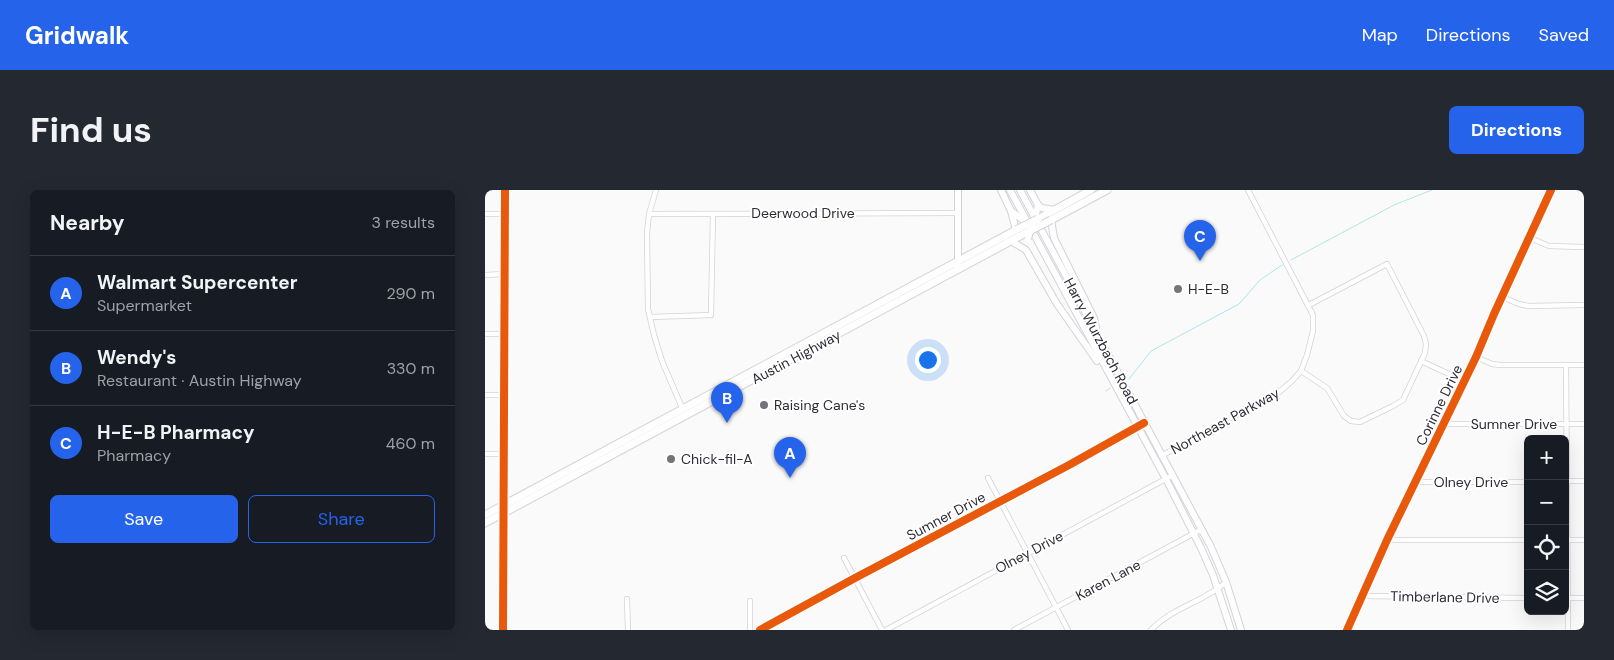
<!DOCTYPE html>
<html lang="en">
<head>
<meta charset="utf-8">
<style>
  :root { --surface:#171b24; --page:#242831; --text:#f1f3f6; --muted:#9ea1a6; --line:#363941; --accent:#2563eb }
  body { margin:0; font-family:"DM Sans",sans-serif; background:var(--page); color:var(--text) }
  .controls { position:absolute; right:15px; bottom:15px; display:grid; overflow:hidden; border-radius:8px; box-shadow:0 5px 20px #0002 }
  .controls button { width:45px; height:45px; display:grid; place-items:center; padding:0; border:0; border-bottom:1px solid var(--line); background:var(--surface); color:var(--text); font:25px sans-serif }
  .you { position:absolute; left:442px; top:169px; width:18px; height:18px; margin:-12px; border:4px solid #fff; border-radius:50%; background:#1a73e8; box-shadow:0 0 0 8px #1a73e833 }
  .badge { display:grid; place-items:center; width:32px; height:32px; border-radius:50%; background:var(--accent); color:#fff; font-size:16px; font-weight:700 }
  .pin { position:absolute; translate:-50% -41px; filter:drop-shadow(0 1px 2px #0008) }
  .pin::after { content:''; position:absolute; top:26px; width:18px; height:15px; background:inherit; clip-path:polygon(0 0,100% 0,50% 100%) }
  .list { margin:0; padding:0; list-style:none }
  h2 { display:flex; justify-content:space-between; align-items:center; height:65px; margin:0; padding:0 20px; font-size:21px }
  h2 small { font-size:16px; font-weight:400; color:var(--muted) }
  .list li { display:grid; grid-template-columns:32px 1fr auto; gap:15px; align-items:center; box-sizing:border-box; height:75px; padding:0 20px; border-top:1px solid var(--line) }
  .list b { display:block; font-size:19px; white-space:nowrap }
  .list p { margin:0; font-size:16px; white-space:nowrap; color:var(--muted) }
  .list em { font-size:16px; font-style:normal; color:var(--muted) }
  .actions { display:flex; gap:10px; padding:15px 20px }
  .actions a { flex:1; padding:11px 0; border:1px solid var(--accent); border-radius:8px; text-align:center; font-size:18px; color:var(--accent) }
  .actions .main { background:var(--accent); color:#fff }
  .icon { flex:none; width:28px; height:28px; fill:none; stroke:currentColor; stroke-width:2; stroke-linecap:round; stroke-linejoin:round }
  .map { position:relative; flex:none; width:1099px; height:440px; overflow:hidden; border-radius:8px }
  header { display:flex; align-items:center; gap:30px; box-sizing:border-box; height:70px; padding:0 25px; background:var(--accent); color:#fff }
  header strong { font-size:24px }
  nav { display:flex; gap:28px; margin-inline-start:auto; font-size:18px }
  .intro { display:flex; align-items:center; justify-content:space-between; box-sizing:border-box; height:120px; padding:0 30px }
  h1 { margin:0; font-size:35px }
  .button { padding:12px 22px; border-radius:8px; background:var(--accent); color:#fff; font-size:18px; font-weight:700 }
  main { display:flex; gap:30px; padding:0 30px }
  aside { flex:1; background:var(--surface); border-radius:8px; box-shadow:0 5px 20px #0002 }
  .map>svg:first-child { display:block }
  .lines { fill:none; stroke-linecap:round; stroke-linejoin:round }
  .stream { stroke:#aee6e8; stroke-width:1 }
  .minor-casing { stroke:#d4d2d8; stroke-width:6 }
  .tertiary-casing { stroke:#d4d2d8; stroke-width:8 }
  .secondary-casing { stroke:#d4d2d8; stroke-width:8 }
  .primary-casing { stroke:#d4d2d8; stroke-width:9 }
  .minor { stroke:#fefefe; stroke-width:4.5 }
  .tertiary { stroke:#fefefe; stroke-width:5.5 }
  .secondary { stroke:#fefefe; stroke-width:6 }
  .primary { stroke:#fefefe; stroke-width:7 }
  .secondary-bridge-casing { stroke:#d4d2d8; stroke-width:8; stroke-linecap:butt }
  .primary-bridge-casing { stroke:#d4d2d8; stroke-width:9; stroke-linecap:butt }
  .secondary-bridge { stroke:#fefefe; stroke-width:6 }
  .primary-bridge { stroke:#fefefe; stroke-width:7 }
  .cycleway-casing { stroke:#fff; stroke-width:11 }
  .cycleway { stroke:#e8590c; stroke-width:8 }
  .poi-dot { fill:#75737b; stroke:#fff; stroke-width:2 }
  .labels { text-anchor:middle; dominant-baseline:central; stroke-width:4; stroke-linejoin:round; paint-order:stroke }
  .street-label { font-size:14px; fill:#2d2a36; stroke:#fff }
  .poi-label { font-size:14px; fill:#2d2a36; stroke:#fff; text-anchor:start }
</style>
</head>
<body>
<header>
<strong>Gridwalk</strong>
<nav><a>Map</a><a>Directions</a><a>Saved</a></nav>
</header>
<div class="intro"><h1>Find us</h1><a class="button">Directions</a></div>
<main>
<aside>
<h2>Nearby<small>3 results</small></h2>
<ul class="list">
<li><span class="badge">A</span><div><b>Walmart Supercenter</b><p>Supermarket</p></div><em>290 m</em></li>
<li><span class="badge">B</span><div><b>Wendy's</b><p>Restaurant · Austin Highway</p></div><em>330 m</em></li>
<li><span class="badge">C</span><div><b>H-E-B Pharmacy</b><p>Pharmacy</p></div><em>460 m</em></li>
</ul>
<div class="actions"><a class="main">Save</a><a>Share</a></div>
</aside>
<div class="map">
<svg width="1099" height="440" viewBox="0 0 1099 440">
  <rect width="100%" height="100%" fill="#fafafa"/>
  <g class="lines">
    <g class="stream">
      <path d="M806 70 909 15 947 0"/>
      <path d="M644 189 666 161 754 114 775 90 797 75"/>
      <path d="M621 201 625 198"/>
    </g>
    <defs>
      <g id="minor">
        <path d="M171 0 164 24 162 43 163 119 169 145 177 171 198 220"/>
        <path d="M0 24H20"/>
        <path d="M164 24 473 23"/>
        <path d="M1045 48 1064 56 1099 57"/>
        <path d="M0 85 19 84"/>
        <path d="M1017 107 1034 114 1043 116 1099 115"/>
        <path d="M165 127 226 125 228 24"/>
        <path d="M0 144H19"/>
        <path d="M991 167 1007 174 1016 175H1099"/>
        <path d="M936 171 979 191"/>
        <path d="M1081 175 1083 440"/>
        <path d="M816 181 842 198 859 226 866 231 875 232 908 216 918 210 940 163 941 154 939 146 902 74 824 115"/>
        <path d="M0 205H18"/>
        <path d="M959 234H1099"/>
        <path d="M0 264H18"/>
        <path d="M676 266 794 202 806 192 816 181 822 165 828 141V125L763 0"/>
        <path d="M503 288 583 440"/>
        <path d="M1080 291H1099"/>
        <path d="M930 292H1043"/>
        <path d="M902 350H1043"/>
        <path d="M1080 350H1099"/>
        <path d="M359 368 397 440"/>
        <path d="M878 406 1043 408"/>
        <path d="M1082 408H1099"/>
        <path d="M142 409 143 440"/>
        <path d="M265 411V440"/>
        <path d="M275 440 370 388 584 275 659 233"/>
        <path d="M401 440 688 285"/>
        <path d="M529 440 717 339"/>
        <path d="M666 440C686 418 719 412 741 392"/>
      </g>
      <g id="tertiary">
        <path d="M18 440 20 0"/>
        <path d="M862 440 902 350 991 167 1009 124 1066 0"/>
      </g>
      <g id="secondary">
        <path d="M473 0V76"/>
        <path d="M516 0 526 21 531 40"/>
        <path d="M525 0 681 289 716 358 728 385 746 440"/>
        <path d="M535 0 726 357 741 392 756 440"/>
        <path d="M545 0 553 15 551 24"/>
        <path d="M553 15 557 18 569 20"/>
        <path d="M526 21 538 30"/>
        <path d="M566 30 569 48 609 128 611 137"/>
        <path d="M526 51 541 60 572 114 612 171"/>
      </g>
      <g id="primary">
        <path d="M553 29 606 0"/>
        <path d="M566 30 622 0"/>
        <path d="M0 325 531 40"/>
        <path d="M0 333 535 46"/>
      </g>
    </defs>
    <use href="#minor" class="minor-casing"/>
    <use href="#tertiary" class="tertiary-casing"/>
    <use href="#secondary" class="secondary-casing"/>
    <use href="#primary" class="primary-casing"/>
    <use href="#minor" class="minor"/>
    <use href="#tertiary" class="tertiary"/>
    <use href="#secondary" class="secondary"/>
    <use href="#primary" class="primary"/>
    <defs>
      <path id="secondary-bridge" d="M543 49 546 38"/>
      <g id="primary-bridge">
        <path d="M531 40 553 29"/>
        <path d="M535 46 566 30"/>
      </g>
    </defs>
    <use href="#secondary-bridge" class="secondary-bridge-casing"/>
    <use href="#primary-bridge" class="primary-bridge-casing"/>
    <use href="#secondary-bridge" class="secondary-bridge"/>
    <use href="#primary-bridge" class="primary-bridge"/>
    <defs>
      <g id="cycleway">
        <path d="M18 440 20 0"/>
        <path d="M275 440 370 388 584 275 659 233"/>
        <path d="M862 440 902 350 991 167 1009 124 1066 0"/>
      </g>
    </defs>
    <use href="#cycleway" class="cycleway-casing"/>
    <use href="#cycleway" class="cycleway"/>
  </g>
  <g class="poi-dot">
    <circle cx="693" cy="99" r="5"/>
    <circle cx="279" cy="215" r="5"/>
    <circle cx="186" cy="269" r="5"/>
  </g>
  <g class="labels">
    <g class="street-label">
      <text x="318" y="23">Deerwood Drive</text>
      <text transform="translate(616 151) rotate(62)">Harry Wurzbach Road</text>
      <text transform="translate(311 167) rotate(-28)">Austin Highway</text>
      <text transform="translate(954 215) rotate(-64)">Corinne Drive</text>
      <text transform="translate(740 231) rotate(-29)">Northeast Parkway</text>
      <text x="1029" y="234">Sumner Drive</text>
      <text x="986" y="292">Olney Drive</text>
      <text transform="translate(461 326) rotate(-28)">Sumner Drive</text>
      <text transform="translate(544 362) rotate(-28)">Olney Drive</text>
      <text transform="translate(623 390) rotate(-28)">Karen Lane</text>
      <text transform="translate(960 407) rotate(1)">Timberlane Drive</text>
    </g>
    <g class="poi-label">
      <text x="703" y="99">H-E-B</text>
      <text x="289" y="215">Raising Cane's</text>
      <text x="196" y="269">Chick-fil-A</text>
    </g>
  </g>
</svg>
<div class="controls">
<button>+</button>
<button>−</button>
<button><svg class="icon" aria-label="locate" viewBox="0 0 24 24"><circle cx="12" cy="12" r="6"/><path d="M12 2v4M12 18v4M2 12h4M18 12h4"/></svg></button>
<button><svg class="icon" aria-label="layers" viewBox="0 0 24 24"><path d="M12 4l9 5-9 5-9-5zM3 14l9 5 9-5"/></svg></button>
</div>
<div class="you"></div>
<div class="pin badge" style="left:305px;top:288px">A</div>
<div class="pin badge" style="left:242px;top:233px">B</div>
<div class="pin badge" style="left:715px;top:71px">C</div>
</div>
</main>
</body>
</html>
